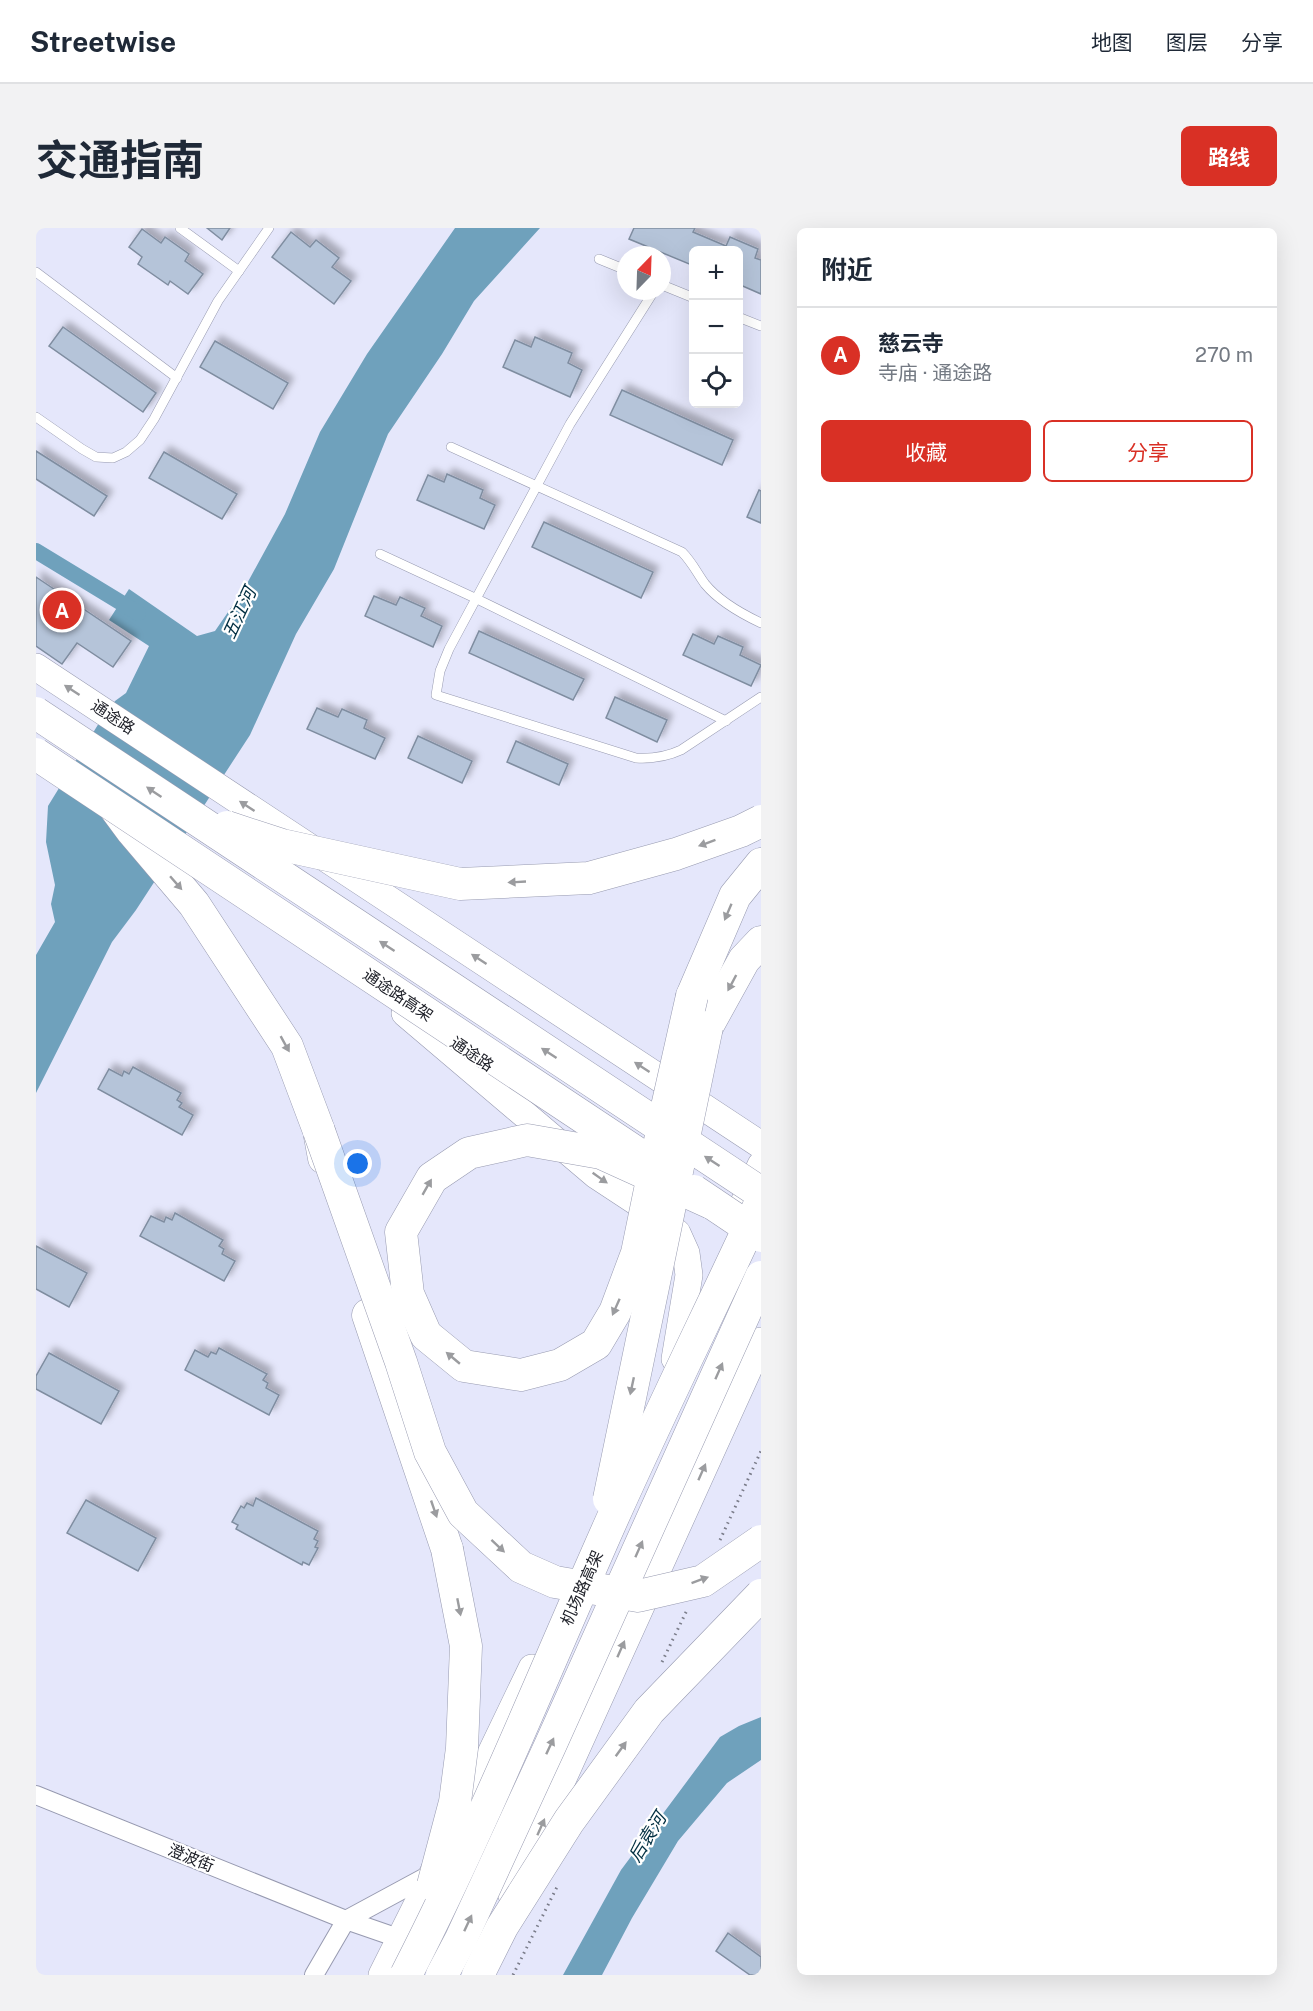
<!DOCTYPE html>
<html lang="zh">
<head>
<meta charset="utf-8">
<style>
  :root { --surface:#fff; --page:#f2f2f3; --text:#1f2937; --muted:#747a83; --line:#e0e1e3; --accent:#d93025 }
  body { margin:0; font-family:"Public Sans","Noto Sans SC",sans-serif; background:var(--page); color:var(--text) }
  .controls { position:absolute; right:18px; top:18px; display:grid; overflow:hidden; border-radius:9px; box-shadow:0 6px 24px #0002 }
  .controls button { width:54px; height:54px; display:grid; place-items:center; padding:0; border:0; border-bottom:2px solid var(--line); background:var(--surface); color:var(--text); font:30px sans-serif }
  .compass { position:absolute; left:581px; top:18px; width:54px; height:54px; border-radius:50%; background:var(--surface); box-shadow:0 6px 24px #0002; rotate:23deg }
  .you { position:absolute; left:322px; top:936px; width:21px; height:21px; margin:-15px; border:4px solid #fff; border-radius:50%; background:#1a73e8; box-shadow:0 0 0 9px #1a73e833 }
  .badge { display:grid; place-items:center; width:39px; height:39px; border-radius:50%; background:var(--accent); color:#fff; font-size:20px; font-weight:700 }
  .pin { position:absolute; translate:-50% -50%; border:3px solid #fff; box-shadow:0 2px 6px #0006 }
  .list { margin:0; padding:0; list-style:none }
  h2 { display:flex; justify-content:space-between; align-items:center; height:78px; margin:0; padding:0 24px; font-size:26px }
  h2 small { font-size:20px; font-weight:400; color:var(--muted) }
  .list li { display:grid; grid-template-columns:39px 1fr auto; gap:18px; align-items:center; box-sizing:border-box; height:96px; padding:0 24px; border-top:2px solid var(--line) }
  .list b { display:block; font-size:22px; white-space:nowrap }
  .list p { margin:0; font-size:20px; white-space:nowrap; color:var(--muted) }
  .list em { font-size:20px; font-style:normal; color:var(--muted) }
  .actions { display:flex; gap:12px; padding:18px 24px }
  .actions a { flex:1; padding:14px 0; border:2px solid var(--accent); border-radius:9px; text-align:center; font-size:21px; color:var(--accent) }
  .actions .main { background:var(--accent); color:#fff }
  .icon { flex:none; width:33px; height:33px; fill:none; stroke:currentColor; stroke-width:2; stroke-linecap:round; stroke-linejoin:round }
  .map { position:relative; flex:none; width:725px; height:1747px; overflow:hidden; border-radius:9px }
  header { display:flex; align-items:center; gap:36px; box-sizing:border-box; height:84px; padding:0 30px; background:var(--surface); border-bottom:2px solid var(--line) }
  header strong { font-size:28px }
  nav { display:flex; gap:33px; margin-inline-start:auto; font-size:21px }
  .intro { display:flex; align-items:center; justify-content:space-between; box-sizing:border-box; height:144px; padding:0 36px }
  h1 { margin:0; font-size:42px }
  .button { padding:15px 27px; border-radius:9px; background:var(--accent); color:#fff; font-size:21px; font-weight:700 }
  main { display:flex; gap:36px; padding:0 36px }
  aside { flex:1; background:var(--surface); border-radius:9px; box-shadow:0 6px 24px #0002 }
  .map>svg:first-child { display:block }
  .water { fill:#6fa1bc }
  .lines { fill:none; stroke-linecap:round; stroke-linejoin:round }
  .canal { stroke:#6fa1bc; stroke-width:16 }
  .building { fill:#b5c4d9; stroke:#7f8da0; stroke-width:1.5; filter:url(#shadow) }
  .lane-casing { stroke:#979ab0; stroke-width:10 }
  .street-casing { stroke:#979ab0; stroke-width:20 }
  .primary-casing { stroke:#979ab0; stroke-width:28 }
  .highway-casing { stroke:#979ab0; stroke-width:33 }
  .path { stroke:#797b88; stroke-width:3; stroke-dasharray:1.5 4.5; stroke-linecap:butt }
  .lane { stroke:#fff; stroke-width:9 }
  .street { stroke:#fff; stroke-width:18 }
  .primary { stroke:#fff; stroke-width:27 }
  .highway { stroke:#fff; stroke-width:32 }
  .highway-bridge-casing { stroke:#979ab0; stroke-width:33; stroke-linecap:butt }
  .highway-bridge { stroke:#fff; stroke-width:32 }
  .oneway { fill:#9b9c9f }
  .labels { text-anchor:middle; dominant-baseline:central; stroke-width:4.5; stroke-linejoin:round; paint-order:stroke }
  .street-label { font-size:16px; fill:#20222a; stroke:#fff }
  .water-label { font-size:18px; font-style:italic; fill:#002e41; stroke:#fff }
</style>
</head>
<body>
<header>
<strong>Streetwise</strong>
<nav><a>地图</a><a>图层</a><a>分享</a></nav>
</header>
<div class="intro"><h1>交通指南</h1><a class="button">路线</a></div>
<main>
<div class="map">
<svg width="725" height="1747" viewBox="0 0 725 1747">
  <defs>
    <filter id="shadow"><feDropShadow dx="5.5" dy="-5.5" stdDeviation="3" flood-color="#0004"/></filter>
  </defs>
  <rect width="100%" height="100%" fill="#e5e7fb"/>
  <g class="water">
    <path d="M419 0H504L438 73 406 126 352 206 298 341 260 406 214 507 100 682 76 714 0 865V727L19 694 15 676 19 657 10 614 12 578 63 495 79 473 90 465 113 418 73 392 93 361 161 408 179 403 208 361 249 286 284 204 331 126Z"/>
    <path d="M725 1489V1532L691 1555 642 1613 596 1690 566 1747H527L585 1642 684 1509 703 1498Z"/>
  </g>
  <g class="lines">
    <path class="canal" d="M0 323 102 385"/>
  </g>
  <g class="building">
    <path d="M171 0H194L186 12Z"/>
    <path d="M598 0H659L657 4 690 18 694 9 722 21 719 30 725 32V66L702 56V22H658V38L593 11Z"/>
    <path d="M106 1 125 15 129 9 153 26 149 33 167 46 152 66 134 53 132 57 102 36 106 29 93 19Z"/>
    <path d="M255 4 274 19 280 12 303 30 296 39 315 53 298 76 236 29Z"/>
    <path d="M27 99 120 165 107 184 13 118Z"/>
    <path d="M499 109 536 125 532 135 546 142 534 169 467 139 479 112 495 119Z"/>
    <path d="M179 113 252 155 237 181 164 139Z"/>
    <path d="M586 162 697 212 686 237 574 187Z"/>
    <path d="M0 223 71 268 58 288 0 251Z"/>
    <path d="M128 224 201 266 186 291 113 250Z"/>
    <path d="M411 246 447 262 444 270 459 277 448 301 381 272 392 247 408 254Z"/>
    <path d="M723 262 725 263V295L711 289Z"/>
    <path d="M508 294 617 344 605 370 496 319Z"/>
    <path d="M0 349 95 413 77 439 41 415 26 436 0 418Z"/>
    <path d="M338 368 360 377 364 369 389 380 385 388 406 398 397 419 329 388Z"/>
    <path d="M443 403 548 451 537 472 433 425Z"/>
    <path d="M657 406 678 416 682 408 707 419 704 427 725 437 715 458 647 427Z"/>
    <path d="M579 469 631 492 621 514 570 490Z"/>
    <path d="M281 480 302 489 306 481 331 492 328 500 349 510 339 531 271 501Z"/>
    <path d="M382 508 436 533 426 555 372 530Z"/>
    <path d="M480 513 532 536 523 557 471 534Z"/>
    <path d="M97 839 145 865 141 872 146 875 143 879 157 887 146 907 62 861 73 841 86 848 88 843 93 846Z"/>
    <path d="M139 985 187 1012 183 1018 188 1021 186 1026 199 1033 188 1053 104 1008 115 988 128 994 130 989 136 992Z"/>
    <path d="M0 1018 51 1045 33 1079 0 1061Z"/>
    <path d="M183 1120 231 1146 227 1152 232 1155 230 1160 243 1167 233 1187 149 1142 159 1122 172 1129 175 1124 180 1126Z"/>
    <path d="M13 1125 83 1163 65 1196 0 1161V1148Z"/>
    <path d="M220 1270 282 1303 278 1311 282 1313 279 1319 282 1320 273 1337 267 1334 266 1337 200 1301 202 1297 196 1294 205 1278 208 1280 211 1275 217 1278Z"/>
    <path d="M50 1272 120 1310 102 1343 31 1305Z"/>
    <path d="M692 1705 725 1729V1747H714L680 1723Z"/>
  </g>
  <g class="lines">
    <defs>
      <g id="lane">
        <path d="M144 0 203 43"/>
        <path d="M563 31 590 42"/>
        <path d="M0 44 141 150"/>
        <path d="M626 57 658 70"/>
        <path d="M618 63 534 196 413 421 404 443 400 467 600 530C617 531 630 529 645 522L725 469"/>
        <path d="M702 89 725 98"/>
        <path d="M0 189 46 221 60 229 77 230 90 224 104 212 118 191 182 73 233 0"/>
        <path d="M415 219 646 324C656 334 661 345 669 356 682 372 706 386 725 395"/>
        <path d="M344 326 441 371 690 493"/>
      </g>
      <g id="street">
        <path d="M0 1567 310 1692 365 1711"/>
        <path d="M278 1747 310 1692 397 1645"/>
      </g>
      <g id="primary">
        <path d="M0 439 725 917"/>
        <path d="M369 785 560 947 601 974 641 1005 650 1025 653 1047 639 1131"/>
        <path d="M707 977 725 937"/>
        <path d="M420 1598 496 1440"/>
        <path d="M475 1665 725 1113"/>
        <path d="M346 1747 402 1635"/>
      </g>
      <g id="highway">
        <path d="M79 580 96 603 158 676 251 818 283 903 288 930"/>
        <path d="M656 768 699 668 725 636"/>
        <path d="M671 799 708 732 725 714"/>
        <path d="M332 1087 411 1321"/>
      </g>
    </defs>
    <use href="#lane" class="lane-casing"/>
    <use href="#street" class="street-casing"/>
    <use href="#primary" class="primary-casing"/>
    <use href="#highway" class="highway-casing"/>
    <g class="path">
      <path d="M684 1312 725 1223"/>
      <path d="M626 1434 652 1380"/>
      <path d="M477 1747 522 1657"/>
    </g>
    <use href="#lane" class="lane"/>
    <use href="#street" class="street"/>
    <use href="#primary" class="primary"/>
    <use href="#highway" class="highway"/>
    <defs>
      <g id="highway-bridge">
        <path d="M0 485 725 965"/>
        <path d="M0 526 604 927"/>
        <path d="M191 599 246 617 424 656 553 650 640 626 705 603 725 593"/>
        <path d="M656 768 631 879 601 1025 579 1084 560 1116 524 1137 485 1147 428 1138 390 1107 372 1066 365 1004 396 950 433 925 491 912 565 925 675 975"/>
        <path d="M283 903 365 1134 394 1224 427 1285 485 1339 519 1354 602 1368 667 1353 725 1313"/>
        <path d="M658 963 725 1008"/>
        <path d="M573 1271 671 799"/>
        <path d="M397 1657 419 1574 426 1520 430 1418 411 1321"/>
        <path d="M370 1747C441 1609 500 1464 563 1321 613 1206 669 1094 722 980"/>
        <path d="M406 1747 425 1711 514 1518 725 1049"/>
        <path d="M442 1747 466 1699 533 1593 613 1483 725 1367"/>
      </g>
    </defs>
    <use href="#highway-bridge" class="highway-bridge-casing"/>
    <use href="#highway-bridge" class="highway-bridge"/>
  </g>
  <defs><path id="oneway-solid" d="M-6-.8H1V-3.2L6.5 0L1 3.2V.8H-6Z" transform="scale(1.5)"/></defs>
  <g class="oneway">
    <use href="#oneway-solid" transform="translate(36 462) rotate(-147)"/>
    <use href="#oneway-solid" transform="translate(118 564) rotate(-146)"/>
    <use href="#oneway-solid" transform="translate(211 578) rotate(-147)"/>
    <use href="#oneway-solid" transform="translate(671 615) rotate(160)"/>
    <use href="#oneway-solid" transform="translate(481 654) rotate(177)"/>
    <use href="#oneway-solid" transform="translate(140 655) rotate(49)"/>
    <use href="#oneway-solid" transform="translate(692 684) rotate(113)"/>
    <use href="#oneway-solid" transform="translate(351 718) rotate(-147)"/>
    <use href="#oneway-solid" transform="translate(443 731) rotate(-147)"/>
    <use href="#oneway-solid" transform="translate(696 755) rotate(118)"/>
    <use href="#oneway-solid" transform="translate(249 816) rotate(61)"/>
    <use href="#oneway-solid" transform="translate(513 825) rotate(-147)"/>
    <use href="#oneway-solid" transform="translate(606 839) rotate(-147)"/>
    <use href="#oneway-solid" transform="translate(676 933) rotate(-147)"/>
    <use href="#oneway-solid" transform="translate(564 950) rotate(35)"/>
    <use href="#oneway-solid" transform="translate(391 959) rotate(-60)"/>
    <use href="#oneway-solid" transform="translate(580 1079) rotate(114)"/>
    <use href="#oneway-solid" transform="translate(417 1130) rotate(-140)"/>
    <use href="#oneway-solid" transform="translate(683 1143) rotate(-66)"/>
    <use href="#oneway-solid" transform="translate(596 1158) rotate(102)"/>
    <use href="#oneway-solid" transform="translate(666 1244) rotate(-66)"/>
    <use href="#oneway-solid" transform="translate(398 1281) rotate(71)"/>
    <use href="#oneway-solid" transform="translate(462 1318) rotate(43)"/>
    <use href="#oneway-solid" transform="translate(603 1321) rotate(-66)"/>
    <use href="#oneway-solid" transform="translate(664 1352) rotate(-20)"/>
    <use href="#oneway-solid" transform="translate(423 1379) rotate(79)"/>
    <use href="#oneway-solid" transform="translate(585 1421) rotate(-66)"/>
    <use href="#oneway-solid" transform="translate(514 1518) rotate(-65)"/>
    <use href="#oneway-solid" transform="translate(585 1521) rotate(-54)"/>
    <use href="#oneway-solid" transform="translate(505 1599) rotate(-66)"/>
    <use href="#oneway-solid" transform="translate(432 1695) rotate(-65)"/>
  </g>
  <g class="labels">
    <g class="street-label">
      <text transform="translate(77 489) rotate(33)">通途路</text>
      <text transform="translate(362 767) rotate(34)">通途路高架</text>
      <text transform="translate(436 826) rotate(34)">通途路</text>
      <text transform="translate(546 1360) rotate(-66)">机场路高架</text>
      <text transform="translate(155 1630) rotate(22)">澄波街</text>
    </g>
    <g class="water-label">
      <text transform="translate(203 385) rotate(-65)">五江河</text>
      <text transform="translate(611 1609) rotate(-58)">后袁河</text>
    </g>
  </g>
</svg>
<div class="controls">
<button>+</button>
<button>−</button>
<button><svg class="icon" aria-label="locate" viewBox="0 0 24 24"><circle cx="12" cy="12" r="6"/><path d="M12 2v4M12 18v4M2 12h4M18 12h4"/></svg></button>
</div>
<svg class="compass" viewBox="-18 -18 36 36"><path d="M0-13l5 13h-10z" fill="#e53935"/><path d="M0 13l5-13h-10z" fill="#747a83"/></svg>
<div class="you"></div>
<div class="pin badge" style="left:26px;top:382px">A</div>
</div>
<aside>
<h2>附近<small></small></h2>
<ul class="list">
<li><span class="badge">A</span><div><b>慈云寺</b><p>寺庙 · 通途路</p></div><em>270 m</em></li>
</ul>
<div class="actions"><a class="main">收藏</a><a>分享</a></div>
</aside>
</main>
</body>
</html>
